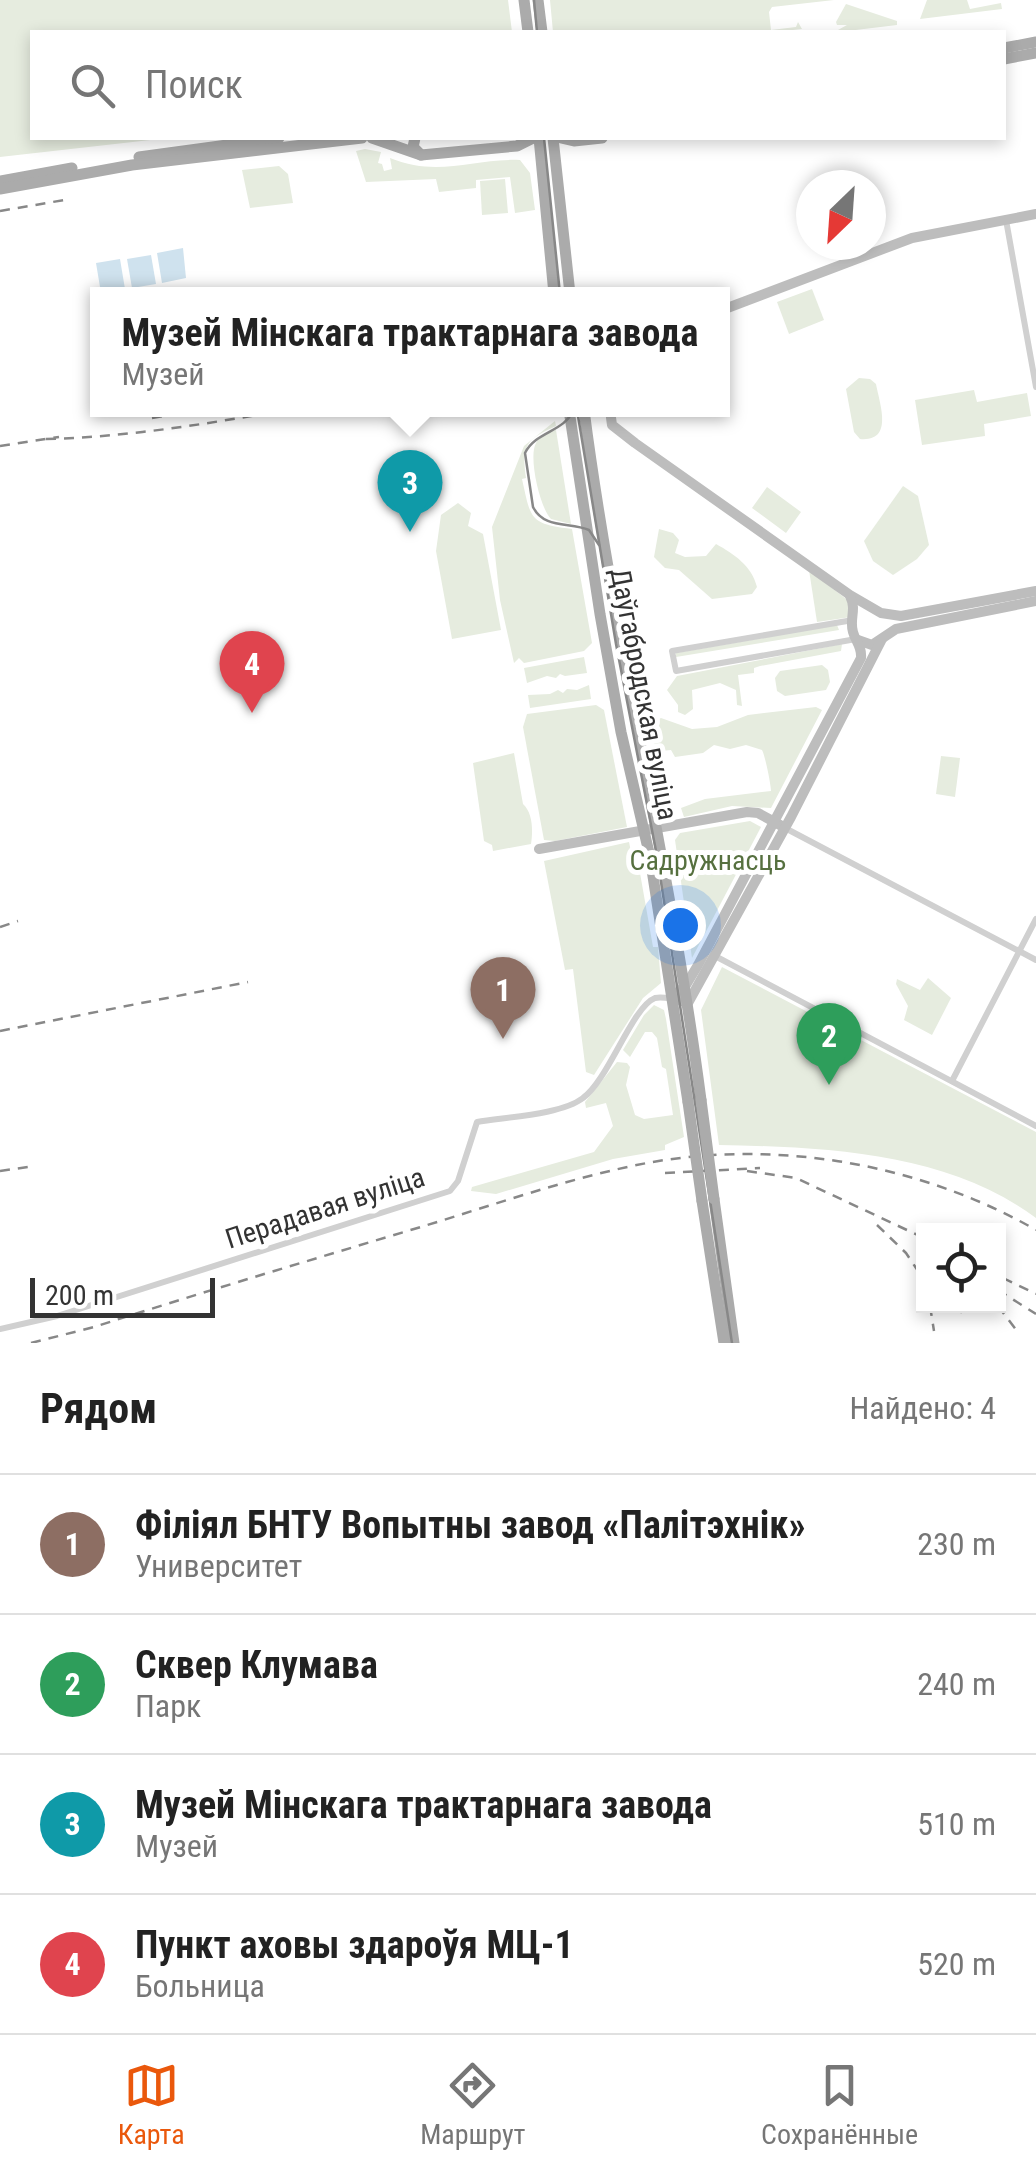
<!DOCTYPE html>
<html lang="ru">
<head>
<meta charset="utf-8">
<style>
  :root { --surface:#fff; --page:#f6f6f6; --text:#222; --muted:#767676; --line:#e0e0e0; --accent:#ea580c }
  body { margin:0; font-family:"Roboto Condensed",sans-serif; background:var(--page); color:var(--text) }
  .controls { position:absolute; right:30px; bottom:30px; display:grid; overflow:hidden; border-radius:0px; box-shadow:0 5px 15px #0003 }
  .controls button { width:90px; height:90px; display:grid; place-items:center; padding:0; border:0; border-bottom:2px solid var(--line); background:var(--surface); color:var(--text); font:50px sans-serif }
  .compass { position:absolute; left:796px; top:170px; width:90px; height:90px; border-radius:50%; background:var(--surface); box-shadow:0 5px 15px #0003; rotate:205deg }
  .scale { position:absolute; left:30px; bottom:25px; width:185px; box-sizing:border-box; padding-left:10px; border:5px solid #333; border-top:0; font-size:28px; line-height:35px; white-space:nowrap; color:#333; -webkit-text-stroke:8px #fff; paint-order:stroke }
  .you { position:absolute; left:680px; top:925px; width:35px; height:35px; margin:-25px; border:8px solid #fff; border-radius:50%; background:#1a73e8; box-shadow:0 0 0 15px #1a73e833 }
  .badge { display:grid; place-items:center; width:65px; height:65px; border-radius:50%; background:var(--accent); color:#fff; font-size:32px; font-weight:700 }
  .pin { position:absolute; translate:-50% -82px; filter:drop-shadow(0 2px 5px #0008) }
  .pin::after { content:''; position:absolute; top:52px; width:35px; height:30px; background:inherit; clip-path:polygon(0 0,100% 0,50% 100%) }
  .popup { position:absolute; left:90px; top:287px; width:640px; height:130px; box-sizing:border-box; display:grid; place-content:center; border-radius:0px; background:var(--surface); filter:drop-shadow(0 2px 8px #0005); font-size:32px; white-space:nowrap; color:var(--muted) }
  .popup b { font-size:38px; color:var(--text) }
  .popup::after { content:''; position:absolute; left:50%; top:100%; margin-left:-20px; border:20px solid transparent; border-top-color:var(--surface) }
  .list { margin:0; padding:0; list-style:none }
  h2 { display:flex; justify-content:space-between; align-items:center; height:130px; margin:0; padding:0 40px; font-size:42px }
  h2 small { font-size:32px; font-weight:400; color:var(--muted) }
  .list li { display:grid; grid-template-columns:65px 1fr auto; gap:30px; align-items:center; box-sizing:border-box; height:140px; padding:0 40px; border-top:2px solid var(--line) }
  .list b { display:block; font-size:38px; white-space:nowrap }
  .list p { margin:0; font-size:32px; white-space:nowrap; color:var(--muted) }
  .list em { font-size:32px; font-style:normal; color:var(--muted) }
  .icon { flex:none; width:55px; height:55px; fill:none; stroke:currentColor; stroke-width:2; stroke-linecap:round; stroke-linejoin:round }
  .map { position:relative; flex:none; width:1036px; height:1343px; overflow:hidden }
  .search { position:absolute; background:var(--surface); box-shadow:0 5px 15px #0003; left:30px; right:30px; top:30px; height:110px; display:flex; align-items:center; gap:25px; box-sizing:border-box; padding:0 35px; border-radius:0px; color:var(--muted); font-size:38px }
  .sheet { height:690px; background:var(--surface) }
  nav { display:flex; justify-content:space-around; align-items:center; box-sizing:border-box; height:140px; border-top:2px solid var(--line); background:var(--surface); font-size:28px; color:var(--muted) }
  nav a { display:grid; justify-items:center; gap:5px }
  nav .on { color:var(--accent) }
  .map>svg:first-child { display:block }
  .green { fill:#e6ecdf }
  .water { fill:#cfe2ee }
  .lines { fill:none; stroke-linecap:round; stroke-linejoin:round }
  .street { stroke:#d0d0d0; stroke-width:6 }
  .secondary { stroke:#bdbdbd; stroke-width:10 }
  .primary { stroke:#ababab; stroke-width:11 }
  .tram { stroke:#888; stroke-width:2.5 }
  .rail { stroke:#888; stroke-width:2.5; stroke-dasharray:10 8; stroke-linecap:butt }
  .primary-bridge { stroke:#ababab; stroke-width:11 }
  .labels { text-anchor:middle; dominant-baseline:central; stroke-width:10; stroke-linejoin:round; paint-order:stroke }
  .street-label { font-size:28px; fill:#333; stroke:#fff }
  .park-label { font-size:28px; fill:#56703f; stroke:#fff }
</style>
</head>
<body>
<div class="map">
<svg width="1036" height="1343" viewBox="0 0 1036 1343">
  <rect width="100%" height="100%" fill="#fff"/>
  <g class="green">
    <path d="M0 0H508L512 32H32V138H168L0 157Z"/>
    <path d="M550 0H834L772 7 769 12 771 30 796 27 798 22 802 29 774 32H553Z"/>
    <path d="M927 0H967L970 9 1001 3 1002 9 920 19Z"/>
    <path d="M846 4 897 21V25L839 32 838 30 847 25H837L836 22Z"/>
    <path d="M365 149 381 152 378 163 382 164 384 171 392 169 390 158C439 178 472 158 520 160L530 173 535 210 515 213 510 177 476 180V188L439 192 436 179 366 182 356 151Z"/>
    <path d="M279 166 288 174 293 203 250 208 242 170Z"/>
    <path d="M505 179 508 213 482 215 480 181Z"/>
    <path d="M812 289 824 320 789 334 777 302Z"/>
    <path d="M859 378 870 379 876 384C880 405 894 442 860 439L854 432 846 389Z"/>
    <path d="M974 390 977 402 1027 393 1031 416 984 424 985 436 922 445 915 400Z"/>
    <path d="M555 421 556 426C527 439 521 445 526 478L522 479C531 519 529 524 572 529L592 643 584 651 524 663 519 658 514 663 500 600 492 527 524 446Z"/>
    <path d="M556 430 571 524 551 519C540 508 528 457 536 443 540 435 549 432 556 430Z"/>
    <path d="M903 486 918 496 929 545 917 559 893 575 873 561 864 541Z"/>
    <path d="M767 487 801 512 786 533 752 508Z"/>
    <path d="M458 503 471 513 468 526 483 534 501 630 452 639 436 551 441 515Z"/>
    <path d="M659 529 673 533 679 540 675 553 685 557 706 556 716 544C734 554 752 566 757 587L752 594 712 599 679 570 665 568 654 557Z"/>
    <path d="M809 570 850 602 851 617 817 622Z"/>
    <path d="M837 625 839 630 676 657V653Z"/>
    <path d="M842 644 841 651 760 666 754 668V673L738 675 742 706 737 705 736 690 720 683 692 690 693 709 685 715 678 712V705L667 690 677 676Z"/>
    <path d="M584 657 587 673 565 676 560 674 556 678 547 676 527 683 524 668Z"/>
    <path d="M822 665 828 670 830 682 826 690 785 696 777 691 775 678 780 671Z"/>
    <path d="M589 685 591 699 530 708 528 695 550 694 558 690 563 693 567 689 577 690Z"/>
    <path d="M596 705 604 710 627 827 555 841 544 840 523 727 527 714Z"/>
    <path d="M816 707 822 710 771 808 732 806 684 817 681 808 705 799 771 791C771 785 765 755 762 750L746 745 730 749 714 745 703 753 675 757 671 750 661 751 653 743 655 721 661 718 692 729 717 727 748 715Z"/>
    <path d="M514 753 523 804C533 813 533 831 531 844L493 851 492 845 484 841 473 763Z"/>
    <path d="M941 756 960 758 955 797 936 794Z"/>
    <path d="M750 821 761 827 692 958 675 840 680 833Z"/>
    <path d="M629 842 634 866 641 865 645 871 640 873 653 947H658L661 983 643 998 594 1075 586 1072 573 969 565 970 544 861Z"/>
    <path d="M722 967 1036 1132V1218C947 1152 825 1147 719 1145L701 1010Z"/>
    <path d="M928 978 951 998 932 1035 904 1020 908 1006 896 984 897 979 920 990Z"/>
    <path d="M654 1005 664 1010 666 1019 684 1137 665 1145V1150L613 1159 496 1194 471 1191 472 1187 594 1152 613 1126 606 1103 586 1108 585 1102 617 1062 627 1063 630 1067 626 1085 635 1115 644 1119 673 1115 666 1069 662 1067 657 1038 652 1032H645L630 1057 623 1050 644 1015Z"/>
  </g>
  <g class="water">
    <path d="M183 248 186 278 162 283 157 253Z"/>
    <path d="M151 255 156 284 132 288 127 259Z"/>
    <path d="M120 259 125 289 101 293 96 263Z"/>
  </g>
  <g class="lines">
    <g class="street">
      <path d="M1006 220 1036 387"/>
      <path d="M853 620 672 651 676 671 856 639"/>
      <path d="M785 828 1036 960"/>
      <path d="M715 956 1036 1126"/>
      <path d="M952 1081 1036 919"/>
      <path d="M0 1329 57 1316 450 1191 458 1181 477 1122C505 1117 561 1115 583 1098 609 1079 632 1007 655 998 660 997 665 998 670 998"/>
    </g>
    <g class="secondary">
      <path d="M722 310 912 238 1036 214"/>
      <path d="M610 410 612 425 635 443 850 595 881 613 901 616 1036 591"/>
      <path d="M858 640 872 645 896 629 1036 601"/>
      <path d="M539 849 747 812 758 813 780 825"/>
      <path d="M672 998 686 985 698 965 861 658C862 646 856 643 853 632 849 619 857 610 850 596"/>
      <path d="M672 998 688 1003 791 817 882 639"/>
    </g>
    <g class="primary">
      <path d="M524 0 528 32"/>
      <path d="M538 0 542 32"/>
      <path d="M1004 48 1036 42"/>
      <path d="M1004 59 1036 53"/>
      <path d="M372 138 421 155 517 146 533 138"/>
      <path d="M415 138 413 147 421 155"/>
      <path d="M539 138 554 294"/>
      <path d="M553 138 570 294"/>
      <path d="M561 138 574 141 602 138"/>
      <path d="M139 157 279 138"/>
      <path d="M0 181 72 168"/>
      <path d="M0 189 132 165 362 138"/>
      <path d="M569 410 600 614 621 732 650 857 688 1102"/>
      <path d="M584 410C614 641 671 869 701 1100"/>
      <path d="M714 1199 734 1343"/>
      <path d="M702 1201 724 1343"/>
    </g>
    <g class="tram">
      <path d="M534 0 537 32"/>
      <path d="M544 138 560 294"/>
      <path d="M573 410C565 432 536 431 525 453L533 507C544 529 569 522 589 530L599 545"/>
      <path d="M577 410 616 644 657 856 732 1343"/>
    </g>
    <g class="rail">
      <path d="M0 211 70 199"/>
      <path d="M152 418 197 410"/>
      <path d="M46 439C127 437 206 424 286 410"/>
      <path d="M0 446 59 437"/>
      <path d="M0 927 18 921"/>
      <path d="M0 1031 248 982"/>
      <path d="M0 1171 28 1167"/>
      <path d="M747 1171 796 1178 924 1238"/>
      <path d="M665 1173 760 1168"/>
      <path d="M877 1225 906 1253 924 1280"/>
      <path d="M1003 1278 1036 1294"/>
      <path d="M998 1290 1036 1314"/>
      <path d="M930 1306 934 1331"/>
      <path d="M959 1306 962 1313"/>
      <path d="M998 1306 1017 1331"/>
      <path d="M31 1343 94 1327C200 1293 307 1261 414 1229 491 1206 568 1178 647 1163 778 1139 921 1164 1036 1230"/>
    </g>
    <g class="primary-bridge">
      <path d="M701 1100 714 1199"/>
      <path d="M688 1102 702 1201"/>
    </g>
  </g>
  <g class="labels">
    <g class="street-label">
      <text transform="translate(644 694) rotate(79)">Даўгабродская вуліца</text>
      <text transform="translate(325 1208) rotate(-18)">Перадавая вуліца</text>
    </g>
    <g class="park-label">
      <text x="708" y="860">Садружнасць</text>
    </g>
  </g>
</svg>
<div class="controls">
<button><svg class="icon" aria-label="locate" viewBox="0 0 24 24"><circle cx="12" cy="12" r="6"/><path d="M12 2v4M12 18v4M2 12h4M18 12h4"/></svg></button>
</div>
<svg class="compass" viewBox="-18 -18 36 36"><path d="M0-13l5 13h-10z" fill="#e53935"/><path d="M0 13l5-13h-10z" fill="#767676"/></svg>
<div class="scale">200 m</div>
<div class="you"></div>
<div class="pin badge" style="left:503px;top:1039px;background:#8d6e63">1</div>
<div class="pin badge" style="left:829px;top:1085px;background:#2e9e5b">2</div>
<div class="pin badge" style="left:410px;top:532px;background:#0f9aa8">3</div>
<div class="popup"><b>Музей Мінскага трактарнага завода</b>Музей</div>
<div class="pin badge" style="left:252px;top:713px;background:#e0444e">4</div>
<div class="search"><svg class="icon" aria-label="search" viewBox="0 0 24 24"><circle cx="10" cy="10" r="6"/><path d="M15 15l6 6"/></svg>Поиск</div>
</div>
<section class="sheet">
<h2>Рядом<small>Найдено: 4</small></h2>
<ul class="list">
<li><span class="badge" style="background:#8d6e63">1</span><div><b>Філіял БНТУ Вопытны завод «Палітэхнік»</b><p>Университет</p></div><em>230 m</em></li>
<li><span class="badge" style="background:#2e9e5b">2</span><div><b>Сквер Клумава</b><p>Парк</p></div><em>240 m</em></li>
<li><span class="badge" style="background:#0f9aa8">3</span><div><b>Музей Мінскага трактарнага завода</b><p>Музей</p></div><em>510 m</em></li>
<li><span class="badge" style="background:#e0444e">4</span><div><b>Пункт аховы здароўя МЦ-1</b><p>Больница</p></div><em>520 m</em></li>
</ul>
</section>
<nav>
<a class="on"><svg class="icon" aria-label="map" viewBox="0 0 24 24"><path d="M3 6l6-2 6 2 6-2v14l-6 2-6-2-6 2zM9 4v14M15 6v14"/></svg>Карта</a>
<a><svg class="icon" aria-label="directions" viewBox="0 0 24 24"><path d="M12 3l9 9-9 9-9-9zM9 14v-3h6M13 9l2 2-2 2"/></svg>Маршрут</a>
<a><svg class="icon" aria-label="saved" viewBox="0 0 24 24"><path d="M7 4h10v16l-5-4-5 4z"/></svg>Сохранённые</a>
</nav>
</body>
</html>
